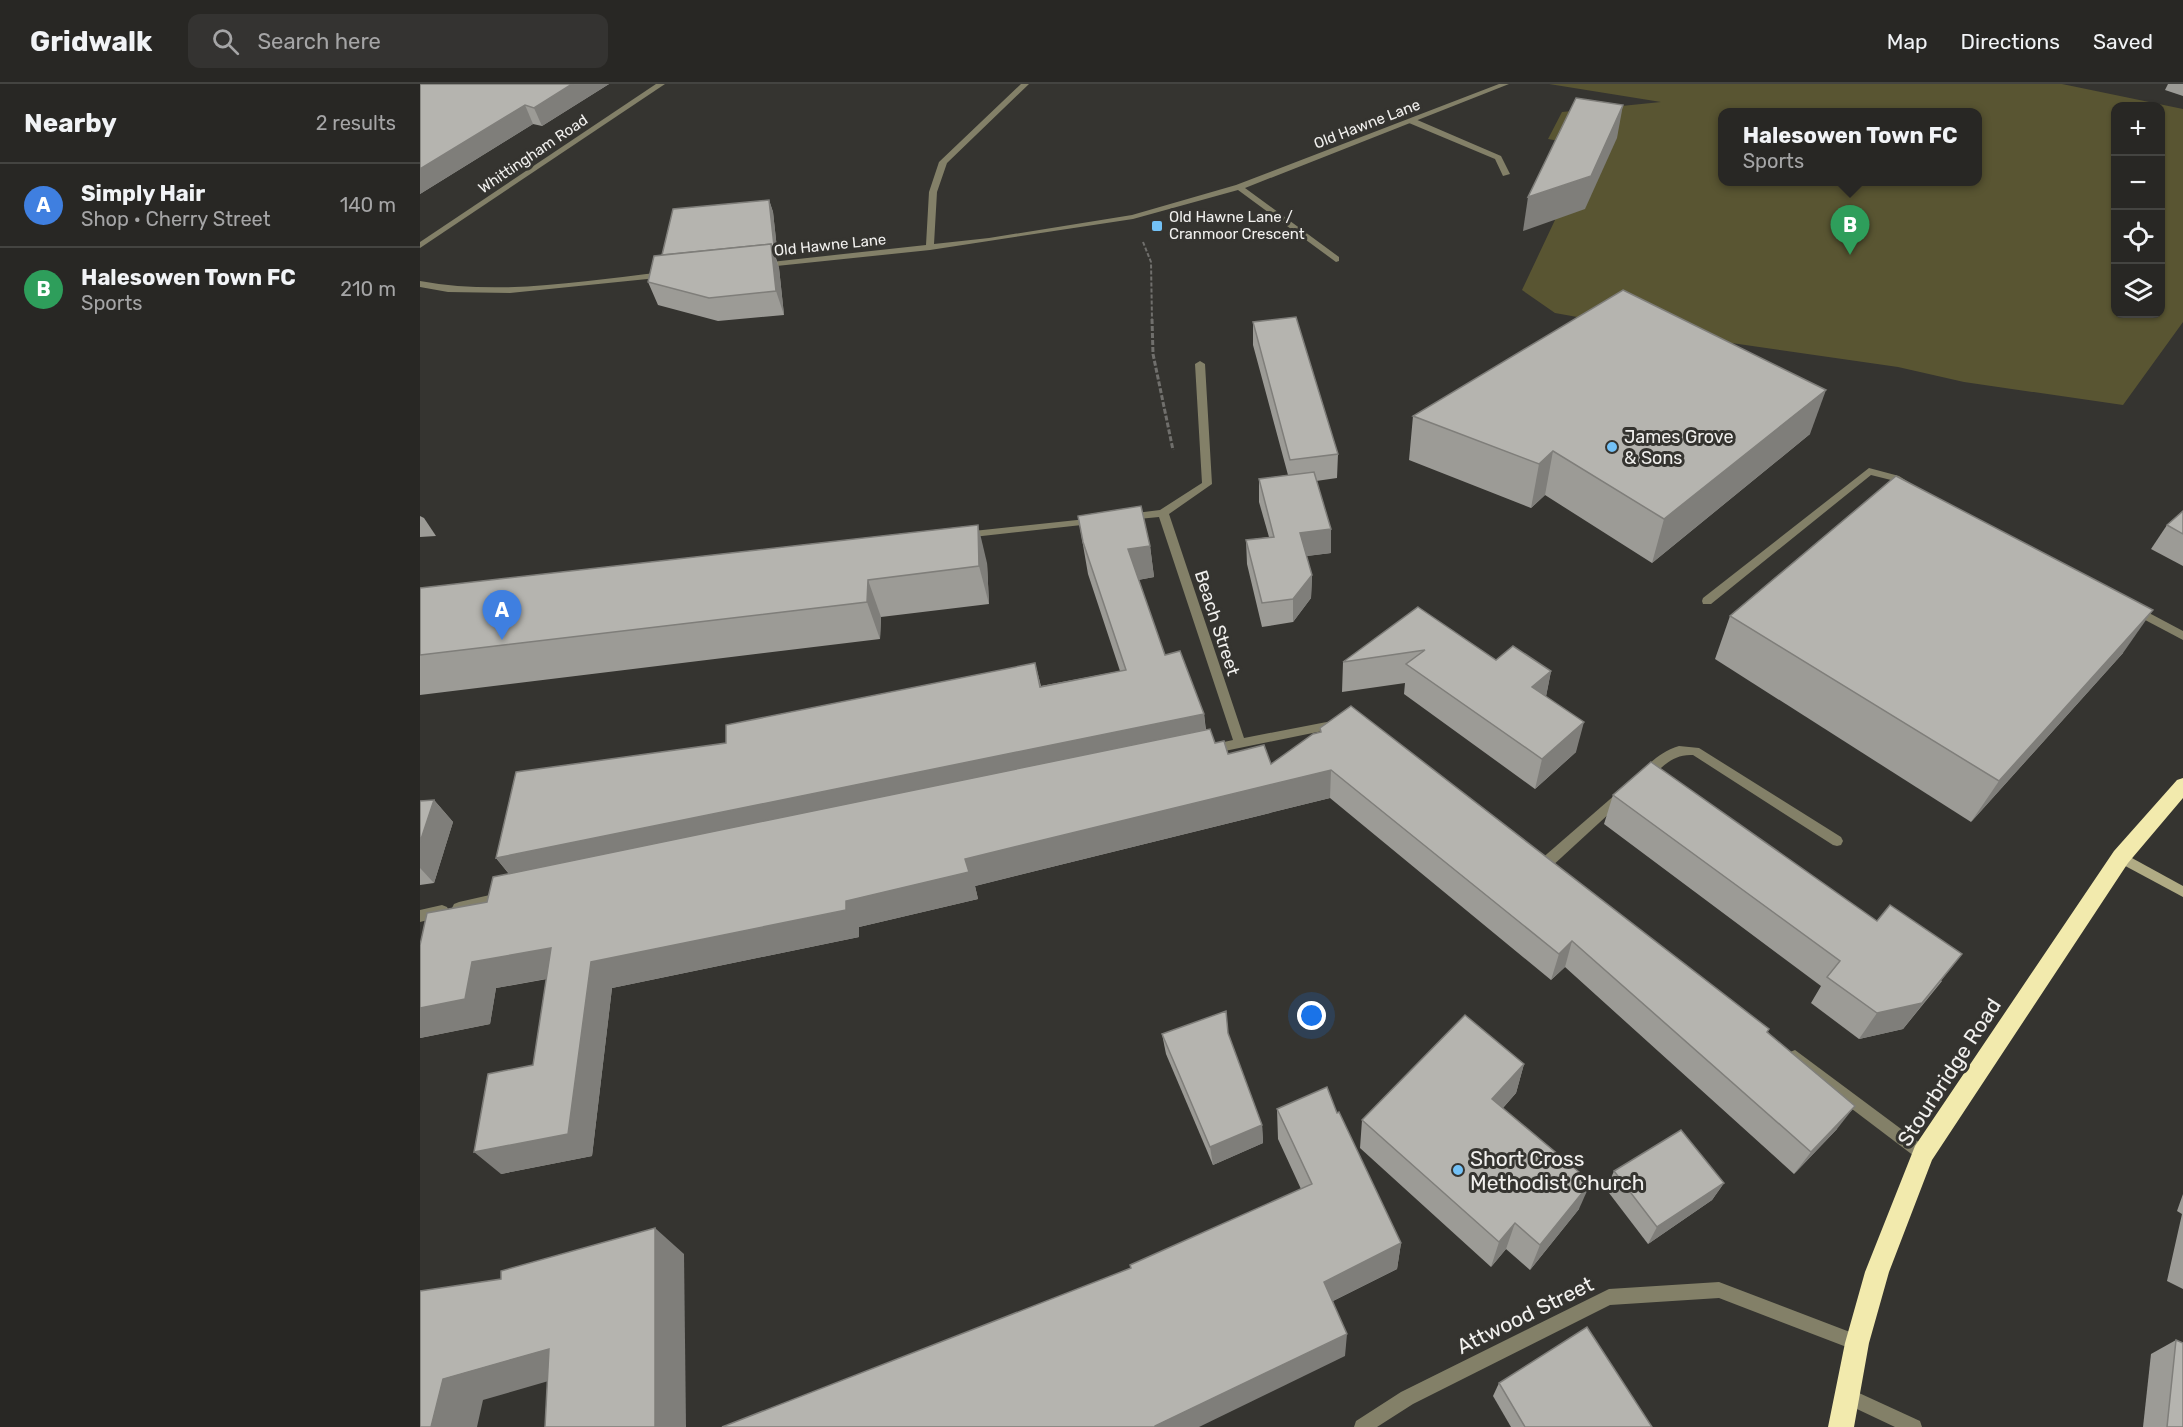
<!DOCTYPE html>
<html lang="en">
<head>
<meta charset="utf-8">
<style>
  :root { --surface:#282724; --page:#343331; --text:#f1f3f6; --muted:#a5a5a6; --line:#444441; --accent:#73c1f6 }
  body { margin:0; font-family:Rubik,sans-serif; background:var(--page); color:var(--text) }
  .controls { position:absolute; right:18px; top:18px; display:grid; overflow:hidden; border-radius:12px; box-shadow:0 2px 4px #0004 }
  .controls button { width:54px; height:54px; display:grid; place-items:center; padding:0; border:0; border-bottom:2px solid var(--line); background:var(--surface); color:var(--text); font:30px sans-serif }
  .you { position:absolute; left:892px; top:932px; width:21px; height:21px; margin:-15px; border:4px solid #fff; border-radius:50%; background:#1a73e8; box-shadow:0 0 0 9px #1a73e833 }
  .badge { display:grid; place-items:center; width:39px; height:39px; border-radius:50%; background:var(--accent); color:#fff; font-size:20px; font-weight:700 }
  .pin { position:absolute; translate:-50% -50px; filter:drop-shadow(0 2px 3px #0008) }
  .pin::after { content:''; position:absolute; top:32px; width:21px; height:18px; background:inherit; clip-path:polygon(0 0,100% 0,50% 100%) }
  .popup { position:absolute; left:1298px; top:24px; width:264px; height:78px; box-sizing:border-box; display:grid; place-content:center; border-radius:12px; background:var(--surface); filter:drop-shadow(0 2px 4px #0005); font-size:20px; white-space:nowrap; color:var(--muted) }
  .popup b { font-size:22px; color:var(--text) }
  .popup::after { content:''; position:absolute; left:50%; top:100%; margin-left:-12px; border:12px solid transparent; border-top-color:var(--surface) }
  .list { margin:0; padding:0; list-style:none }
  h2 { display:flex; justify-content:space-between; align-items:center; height:78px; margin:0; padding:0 24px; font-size:26px }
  h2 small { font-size:20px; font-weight:400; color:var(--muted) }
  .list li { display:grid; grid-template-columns:39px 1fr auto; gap:18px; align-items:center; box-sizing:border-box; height:84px; padding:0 24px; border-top:2px solid var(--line) }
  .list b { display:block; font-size:22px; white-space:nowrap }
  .list p { margin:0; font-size:20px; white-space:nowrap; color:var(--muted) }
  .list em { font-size:20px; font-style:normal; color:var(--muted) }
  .icon { flex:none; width:33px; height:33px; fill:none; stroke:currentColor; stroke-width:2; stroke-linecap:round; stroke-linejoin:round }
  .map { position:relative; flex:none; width:1763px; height:1343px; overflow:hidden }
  header { display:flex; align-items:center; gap:36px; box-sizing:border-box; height:84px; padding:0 30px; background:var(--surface); border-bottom:2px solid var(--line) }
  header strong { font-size:28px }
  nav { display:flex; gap:33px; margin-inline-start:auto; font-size:21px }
  .search { width:420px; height:54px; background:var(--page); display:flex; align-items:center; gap:15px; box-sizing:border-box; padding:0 21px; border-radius:12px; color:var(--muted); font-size:22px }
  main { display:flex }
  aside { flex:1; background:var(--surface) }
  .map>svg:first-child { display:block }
  .green { fill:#595532; fill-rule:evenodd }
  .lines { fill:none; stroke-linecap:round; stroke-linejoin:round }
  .path-far1 { stroke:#706f6c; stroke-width:2; stroke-dasharray:4 2; stroke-linecap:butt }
  .path { stroke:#706f6c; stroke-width:3; stroke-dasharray:5 2; stroke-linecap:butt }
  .lane { fill:#838068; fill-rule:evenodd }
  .street { fill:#838068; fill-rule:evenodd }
  .secondary { fill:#b0ab84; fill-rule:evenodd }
  .highway { fill:#f2eaad; fill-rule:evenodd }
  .wall { fill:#9c9b96 }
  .shaded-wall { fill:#7f7e7a }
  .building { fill:#b5b4af; stroke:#7f7e7a; stroke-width:1.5 }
  .poi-dot { fill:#73c1f6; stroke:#353430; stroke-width:2 }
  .labels { text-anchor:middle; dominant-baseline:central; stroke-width:6; stroke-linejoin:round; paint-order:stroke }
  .far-street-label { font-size:15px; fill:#f1f0ee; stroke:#353430 }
  .far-poi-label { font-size:15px; fill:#f1f0ee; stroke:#353430; text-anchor:start }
  .poi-label { font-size:18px; fill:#f1f0ee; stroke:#353430; text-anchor:start }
  .street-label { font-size:18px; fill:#f1f0ee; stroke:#353430 }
  .near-street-label { font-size:21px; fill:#f1f0ee; stroke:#353430 }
  .near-poi-label { font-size:21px; fill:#f1f0ee; stroke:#353430; text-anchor:start }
</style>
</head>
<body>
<header>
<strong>Gridwalk</strong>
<div class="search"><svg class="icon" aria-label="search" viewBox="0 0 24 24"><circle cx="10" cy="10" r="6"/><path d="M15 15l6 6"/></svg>Search here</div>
<nav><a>Map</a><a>Directions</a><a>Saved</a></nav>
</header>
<main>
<aside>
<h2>Nearby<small>2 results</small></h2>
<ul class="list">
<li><span class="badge" style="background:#3f7fe0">A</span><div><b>Simply Hair</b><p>Shop · Cherry Street</p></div><em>140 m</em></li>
<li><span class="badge" style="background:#2e9e5b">B</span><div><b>Halesowen Town FC</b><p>Sports</p></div><em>210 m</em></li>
</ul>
</aside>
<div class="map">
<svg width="1763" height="1343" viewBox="0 0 1763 1343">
  <rect width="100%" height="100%" fill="#353430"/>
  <path class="green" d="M1129 0H1642L1763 25V238L1703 321 1544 298 1478 283 1263 252 1135 229 1102 206 1135 136 1145 58 1128 55 1142 28 1241 18ZM1696 22H1740V230H1696ZM1302 28H1558V98H1302Z"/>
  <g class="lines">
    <path class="path-far1" d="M723 158 731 178 732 236"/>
    <path class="path" d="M732 235 733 270 753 366"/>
    <g class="lane">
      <path d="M989 35H995L1081 72 1090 90 1083 92 1075 75 989 39Z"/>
      <path d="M1449 384 1479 392 1493 401 1488 404 1471 396 1451 391 1291 520H1283L1282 517 1283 514Z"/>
      <path d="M1714 521 1763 547V556L1710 528 1709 525 1710 522Z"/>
      <path d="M1259 662 1279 664 1421 753 1423 757 1421 761 1417 762 1413 761 1273 671C1244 669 1235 699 1220 695L1218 692 1220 689C1232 677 1242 667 1259 662Z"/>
      <path d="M1200 708 1204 710 1206 713 1204 716 1130 784 1125 785 1120 784 1119 780 1120 776 1196 710Z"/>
      <path d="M1426 1303 1500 1337 1502 1343H1475L1420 1317 1418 1311 1420 1305Z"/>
    </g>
    <g class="street">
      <path d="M236 0H245L0 164V158Z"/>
      <path d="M601 0H609L527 79 517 108 514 160 569 154 712 131 816 101 1079 0H1089L825 104 919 173V177L916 178 818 106 713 135 510 166 338 184V180L341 179 506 161 509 108 519 78Z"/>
      <path d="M244 188 247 189V193L90 209 28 208 0 203V197C82 212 162 197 244 188Z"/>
      <path d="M780 277 785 280 792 400 749 430 824 654 917 636 923 640 917 644 790 670 786 668 784 665 786 662 813 656 739 433 708 436 703 433 708 430 740 426 782 399 775 280Z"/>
      <path d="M676 434 680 435 681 437 680 439 544 454 539 451 544 448Z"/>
      <path d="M83 808 88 810 90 814 88 818 83 820 39 830 34 828 32 824 34 820 39 818Z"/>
      <path d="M22 821 27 823 29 827 27 831 0 838V826Z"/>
      <path d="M1375 966 1508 1065 1510 1070 1508 1075 1503 1077 1498 1075 1370 978 1368 973 1370 968Z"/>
      <path d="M1299 1198 1443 1253 1445 1259 1443 1265 1437 1267 1299 1214 1190 1221 993 1320 957 1343H934L936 1337 981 1308 1189 1205Z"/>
    </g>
    <path class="secondary" d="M1701 768 1763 802V813L1696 777 1695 773 1696 769Z"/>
    <path class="highway" d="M1763 694V714L1708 779 1512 1076 1469 1188 1449 1259 1434 1343H1408L1425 1259 1445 1188 1495 1062 1694 767 1757 696Z"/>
  </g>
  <g class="wall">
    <path d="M0 0H189L122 42 113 40 0 110Z"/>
    <path d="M1748 0H1763V12L1745 6Z"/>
    <path d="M349 116 353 128 358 174H356L359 184 364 231 298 237 238 221 228 198Z"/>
    <path d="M833 238 918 370 917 394 896 397 911 469 886 472 892 491 891 514 873 538 842 543 827 480 826 456 849 453 839 418V395L868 391 833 261Z"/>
    <path d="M993 332 1390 350 1232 479 1125 411 1111 424 989 376Z"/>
    <path d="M1763 427V482L1731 465 1747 441Z"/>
    <path d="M0 432 4 434 16 452 0 453Z"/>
    <path d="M658 432 730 462 734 493 718 496 745 571 784 630 786 646 795 659 808 670 851 680 900 648V644L1348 948 1417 1045 1374 1090 1145 883 1131 896 910 714 555 802 558 815 439 843V853L192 904 172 1072 81 1090 113 981 127 895 76 904 70 940 0 954V861L67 818 89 790 76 774 306 659 615 579 621 602 700 587 668 490Z"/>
    <path d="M567 479 569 520 461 533 460 555 0 611V504Z"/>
    <path d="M998 523 1076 576 1131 587 1126 612 1156 668 1115 705 984 610 985 599 922 608 923 578Z"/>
    <path d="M1310 532 1703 569 1551 738 1295 575Z"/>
    <path d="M1193 711 1522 897 1483 945 1439 955 1391 919 1401 902 1184 740Z"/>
    <path d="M14 716 33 738 14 799 0 801V717Z"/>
    <path d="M742 950 842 1041 843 1059 793 1081 746 970Z"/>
    <path d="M1104 980 1096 1009 1083 1024 1159 1125 1110 1186 1086 1165 1071 1183 940 1064 942 1036Z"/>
    <path d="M857 1025 917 1029 981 1159 977 1185 913 1217 925 1272 711 1184 881 1105 858 1055Z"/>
    <path d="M1194 1087 1304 1099 1292 1116 1228 1160 1186 1105Z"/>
    <path d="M1763 1110V1205L1747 1197 1762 1130 1757 1127Z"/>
    <path d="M1756 1256 1763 1343H1723L1731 1270Z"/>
    <path d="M1079 1299 1232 1343H1091L1073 1312Z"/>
  </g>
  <g class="shaded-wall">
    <path d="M152 0H189L122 42 114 24Z"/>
    <path d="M105 21 113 40 0 110V85Z"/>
    <path d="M1203 21 1197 54 1165 125 1103 147 1108 113Z"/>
    <path d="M349 116 353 128 358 174 354 162Z"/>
    <path d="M351 160 359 184 364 231 356 207Z"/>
    <path d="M1406 306 1390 350 1232 479 1244 435Z"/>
    <path d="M1133 367 1125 411 1111 424 1119 380Z"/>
    <path d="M558 441 567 479 569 520 559 482Z"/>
    <path d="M911 445V469L880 473V449Z"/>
    <path d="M730 462 734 493 712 497 708 465Z"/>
    <path d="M892 491 891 514 873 538V515Z"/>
    <path d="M448 496 461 533 460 555 447 518Z"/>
    <path d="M1733 526 1703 569 1551 738 1579 697Z"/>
    <path d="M1131 587 1125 618 1112 603Z"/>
    <path d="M784 630 787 660 100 803 76 774Z"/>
    <path d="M1164 638 1156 668 1115 705 1122 675Z"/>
    <path d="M911 686 910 714 555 802 558 815 439 843V853L192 904 172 1072 81 1090 54 1068 148 1050 171 878 426 817 545 775Z"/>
    <path d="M14 716 33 738 14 799 0 784V758Z"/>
    <path d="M1152 857 1145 883 1131 896 1139 870Z"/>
    <path d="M131 864 153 890 76 904 70 940 0 954V924L52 878Z"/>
    <path d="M1542 870 1483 945 1439 955 1457 929Z"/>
    <path d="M1104 980 1096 1009 1065 1044 1072 1015Z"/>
    <path d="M1435 1022 1417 1045 1374 1090 1391 1068Z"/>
    <path d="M842 1041 843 1059 793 1081 790 1063Z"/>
    <path d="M1171 1098 1159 1125 1110 1186 1120 1161Z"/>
    <path d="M1304 1099 1292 1116 1228 1160 1237 1143Z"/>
    <path d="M1095 1139 1086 1165 1071 1183 1079 1158Z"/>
    <path d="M235 1144 264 1170 266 1343H235Z"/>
    <path d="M981 1159 977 1185 903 1222 904 1198Z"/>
    <path d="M927 1250 925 1272 779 1343H735V1342Z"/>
    <path d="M129 1265 163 1287 63 1316 57 1343H11L23 1295Z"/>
  </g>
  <g class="building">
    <path d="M0 0H152L114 24 105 21 0 85Z"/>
    <path d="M1156 14 1203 21 1171 92 1108 113Z"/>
    <path d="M349 116 354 162 351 163V160L242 171 253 125Z"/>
    <path d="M351 160 356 207 289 214 228 198 234 172Z"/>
    <path d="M1203 206 1406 306 1244 435 1133 367 1119 380 993 332Z"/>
    <path d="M876 233 918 370 870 376 833 238Z"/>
    <path d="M894 388 911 445 880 449 892 491 873 515 842 519 826 456 854 453 839 395Z"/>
    <path d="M1476 392 1733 526 1579 697 1310 532Z"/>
    <path d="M721 422 730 462 708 465 745 571 760 567 784 630 76 774 96 688 306 659V641L615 579 620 603 706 586 663 458 658 432Z"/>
    <path d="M1763 427V450L1747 441Z"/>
    <path d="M558 441 559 482 448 496 447 518 0 571V504Z"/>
    <path d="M998 523 1076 576 1093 562 1131 587 1112 603 1164 638 1122 675 986 580 1005 566 923 578Z"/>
    <path d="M931 622 1349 945 1347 948 1435 1022 1391 1068 1152 857 1139 870 911 686 545 775 549 788 426 817V826L171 878 148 1050 54 1068 68 990 113 981 131 864 52 878 45 915 0 924V861L7 829 67 818 73 793 790 645 795 659 804 657 808 670 844 661 851 680 893 650 901 648 900 644Z"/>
    <path d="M1231 678 1457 837 1470 821 1542 870 1502 919 1457 929 1407 893 1420 877 1193 711Z"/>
    <path d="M14 716 0 758V717Z"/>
    <path d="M806 927 808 949 842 1041 790 1063 742 950Z"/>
    <path d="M1045 931 1104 980 1072 1015 1171 1098 1120 1161 1095 1139 1079 1158 942 1036Z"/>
    <path d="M907 1003 917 1029 919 1028 981 1159 904 1198 927 1250 735 1342V1343H302L711 1184 710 1181 892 1100 857 1025Z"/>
    <path d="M1261 1046 1304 1099 1237 1143 1194 1087Z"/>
    <path d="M235 1144V1343H125L129 1265 23 1295 11 1343H0V1207L81 1195V1187Z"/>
    <path d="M1167 1243 1232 1343H1105L1079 1299Z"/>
    <path d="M1756 1256 1763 1259V1343H1747Z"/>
  </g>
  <g class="poi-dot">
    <rect x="731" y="136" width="12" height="12" rx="3"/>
    <circle cx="1192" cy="363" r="6"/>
    <circle cx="1038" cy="1086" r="6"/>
  </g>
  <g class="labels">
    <g class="far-street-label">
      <text transform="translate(947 40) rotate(-21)">Old Hawne Lane</text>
      <text transform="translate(113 70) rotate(-34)">Whittingham Road</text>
      <text transform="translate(410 161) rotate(-6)">Old Hawne Lane</text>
    </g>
    <g class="far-poi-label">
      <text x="749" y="133">Old Hawne Lane /<tspan x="749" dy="17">Cranmoor Crescent</tspan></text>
    </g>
    <g class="poi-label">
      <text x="1204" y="353">James Grove<tspan x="1204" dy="21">&amp; Sons</tspan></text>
    </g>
    <g class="street-label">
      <text transform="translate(797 539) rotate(72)">Beach Street</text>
    </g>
    <g class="near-street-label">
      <text transform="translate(1529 988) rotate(-57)">Stourbridge Road</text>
      <text transform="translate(1105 1231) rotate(-26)">Attwood Street</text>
    </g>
    <g class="near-poi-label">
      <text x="1050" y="1074">Short Cross<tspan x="1050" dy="24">Methodist Church</tspan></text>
    </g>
  </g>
</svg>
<div class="controls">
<button>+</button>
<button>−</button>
<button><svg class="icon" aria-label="locate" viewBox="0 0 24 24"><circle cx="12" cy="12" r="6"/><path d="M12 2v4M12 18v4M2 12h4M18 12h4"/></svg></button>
<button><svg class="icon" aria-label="layers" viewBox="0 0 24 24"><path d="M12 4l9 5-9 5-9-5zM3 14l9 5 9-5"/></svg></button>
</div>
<div class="you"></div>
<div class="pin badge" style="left:82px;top:556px;background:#3f7fe0">A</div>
<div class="pin badge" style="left:1430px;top:171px;background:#2e9e5b">B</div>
<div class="popup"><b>Halesowen Town FC</b>Sports</div>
</div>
</main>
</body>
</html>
